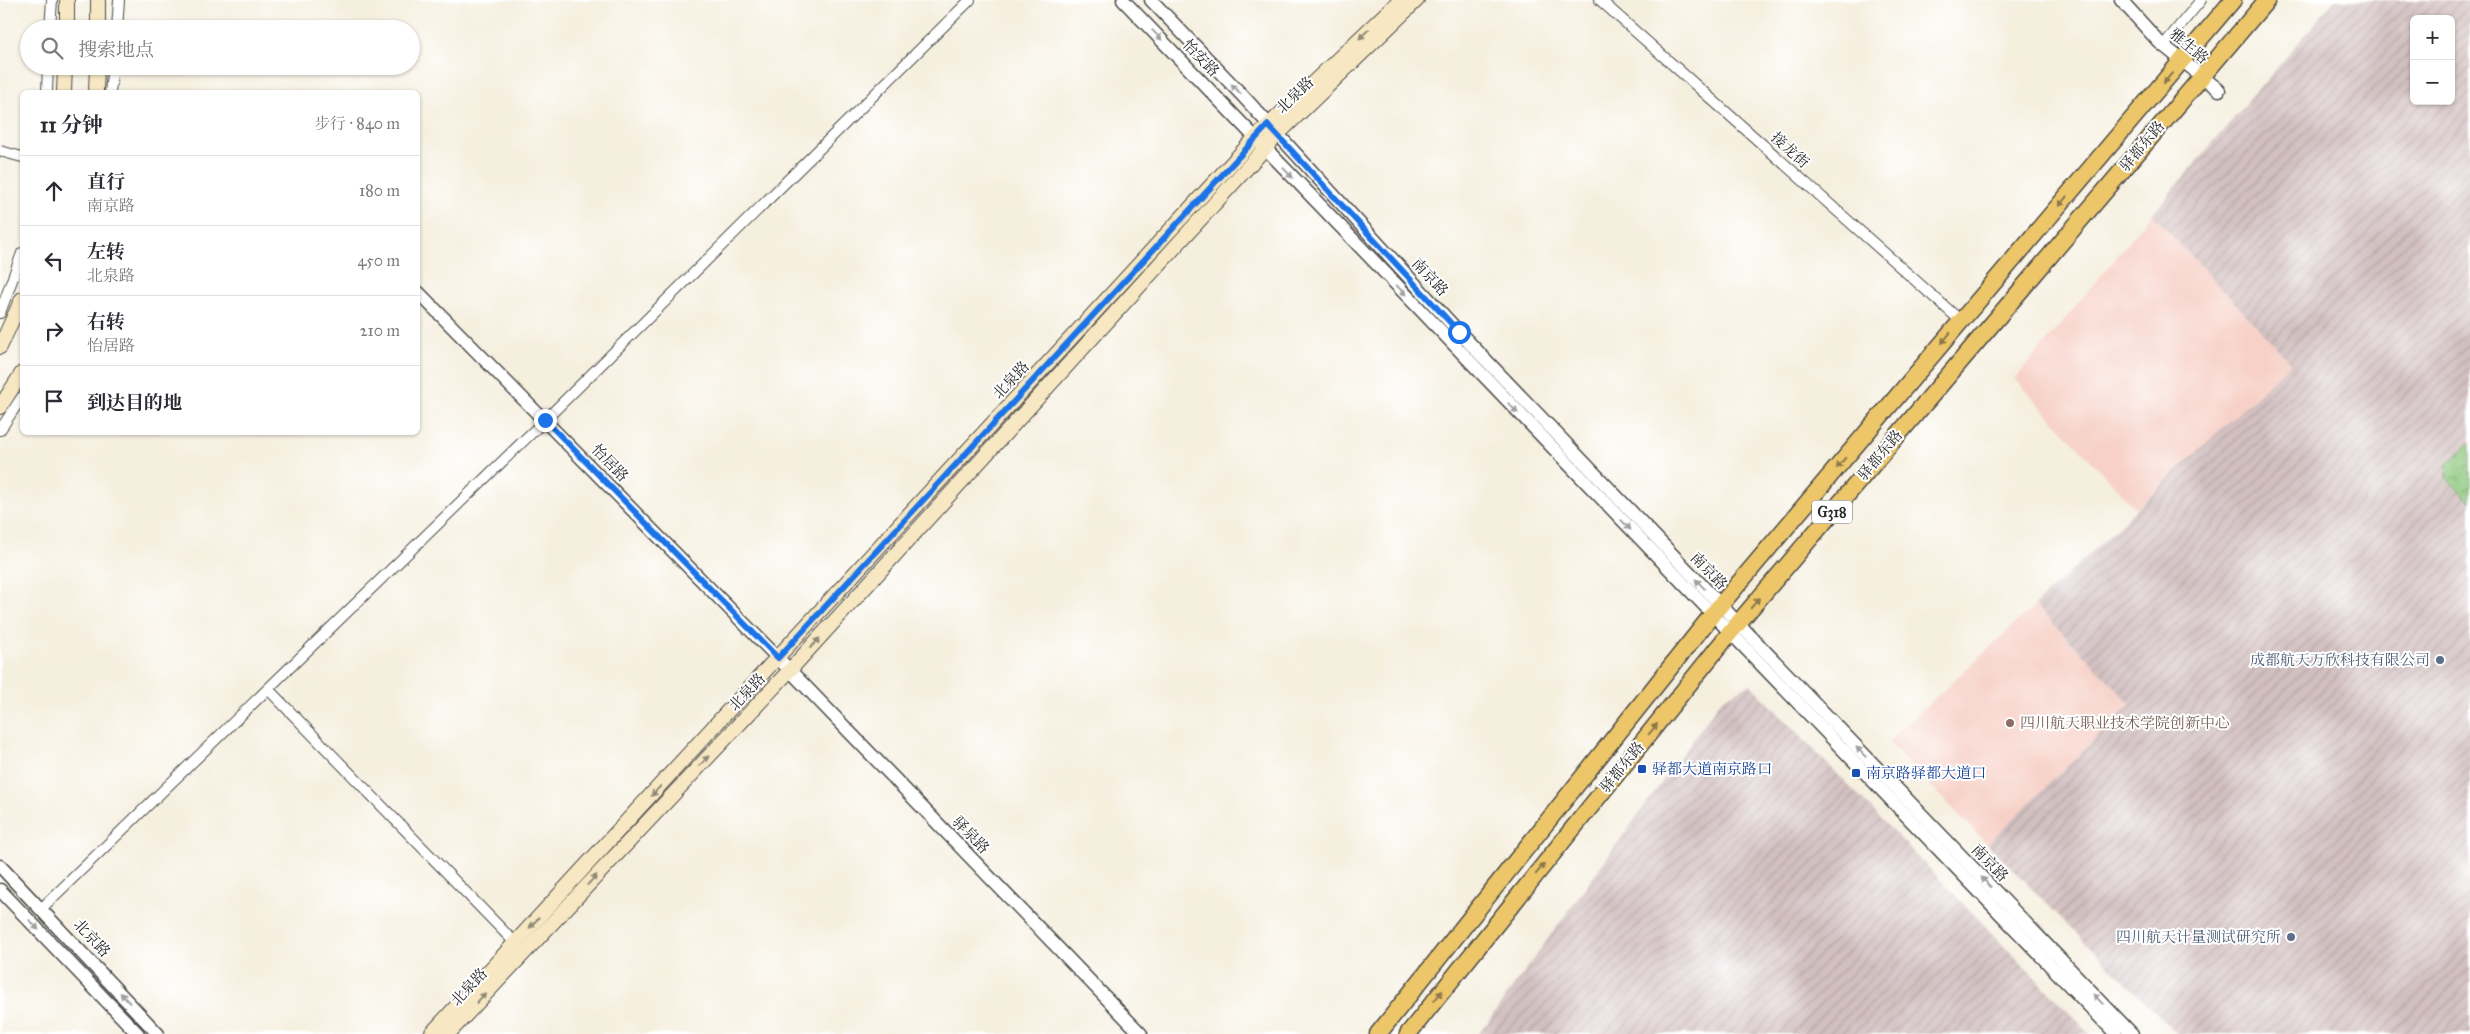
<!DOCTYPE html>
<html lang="zh">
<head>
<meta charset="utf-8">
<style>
  :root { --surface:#fff; --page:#f7f7f7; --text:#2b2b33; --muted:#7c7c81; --line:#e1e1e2 }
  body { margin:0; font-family:"IM FELL Great Primer","Noto Serif SC",serif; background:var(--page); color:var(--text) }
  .controls { position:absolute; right:15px; top:15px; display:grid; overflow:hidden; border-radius:8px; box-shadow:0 1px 4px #0004 }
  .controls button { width:45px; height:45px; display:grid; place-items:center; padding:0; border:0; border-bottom:1px solid var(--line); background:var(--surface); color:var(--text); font:25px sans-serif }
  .stop { position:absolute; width:15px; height:15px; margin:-11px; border:4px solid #1a73e8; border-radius:50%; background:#fff }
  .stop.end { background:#1a73e8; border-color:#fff; box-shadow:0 1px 5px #0008 }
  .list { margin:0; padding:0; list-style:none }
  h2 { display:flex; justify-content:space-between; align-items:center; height:65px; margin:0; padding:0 20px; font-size:21px }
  h2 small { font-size:16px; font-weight:400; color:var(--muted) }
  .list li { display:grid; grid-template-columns:32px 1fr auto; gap:15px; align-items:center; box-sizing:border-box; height:70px; padding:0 20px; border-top:1px solid var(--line) }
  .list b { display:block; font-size:19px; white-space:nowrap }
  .list p { margin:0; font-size:16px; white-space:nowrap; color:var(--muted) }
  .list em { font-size:16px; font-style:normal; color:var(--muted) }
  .icon { flex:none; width:28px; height:28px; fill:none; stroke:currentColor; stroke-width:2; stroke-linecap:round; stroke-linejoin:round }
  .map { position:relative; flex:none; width:2470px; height:1034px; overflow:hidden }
  .search { position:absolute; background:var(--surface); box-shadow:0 1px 4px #0004; left:20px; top:20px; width:400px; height:55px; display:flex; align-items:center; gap:12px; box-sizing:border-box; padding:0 18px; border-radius:28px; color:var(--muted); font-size:19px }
  .panel { position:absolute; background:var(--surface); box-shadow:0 1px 4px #0004; left:20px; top:90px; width:400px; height:345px; border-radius:8px }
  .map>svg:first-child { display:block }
  .built { fill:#f7d1c7 }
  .industrial { fill:url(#industrial-furrows); fill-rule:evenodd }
  .park { fill:url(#park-crowns); stroke:#5c7a54 }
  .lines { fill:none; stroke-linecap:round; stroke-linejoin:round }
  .minor-casing { stroke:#494846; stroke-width:12 }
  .tertiary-casing { stroke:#494846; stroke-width:15 }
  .secondary-casing { stroke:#494846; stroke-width:16 }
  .trunk-casing { stroke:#494846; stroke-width:19 }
  .minor { stroke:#fff; stroke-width:10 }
  .tertiary { stroke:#fff; stroke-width:12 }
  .secondary { stroke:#f7e8c3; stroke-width:14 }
  .trunk { stroke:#ecc669; stroke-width:16 }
  .oneway { fill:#918a77 }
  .oneway2 { fill:#a0a0a0 }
  .oneway3 { fill:#8c784a }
  .route { stroke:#1a73e8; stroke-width:6 }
  .service-dot { fill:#5c6f8a; stroke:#fff; stroke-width:2 }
  .education-dot { fill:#8d6e63; stroke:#fff; stroke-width:2 }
  .transit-dot { fill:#1a4fb4; stroke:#fff; stroke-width:2 }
  .labels { text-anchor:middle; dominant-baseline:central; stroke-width:4; stroke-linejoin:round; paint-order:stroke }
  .shield { fill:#fff; stroke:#6b6b6b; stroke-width:1 }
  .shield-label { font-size:14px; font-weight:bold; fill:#2b2b2b }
  .street-label { font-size:15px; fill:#2b2b2b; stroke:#fff }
  .service-label { font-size:15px; fill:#4e5e75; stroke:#fff; text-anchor:end }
  .education-label { font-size:15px; fill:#785e54; stroke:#fff; text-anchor:start }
  .transit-label { font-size:15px; fill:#164399; stroke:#fff; text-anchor:start }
</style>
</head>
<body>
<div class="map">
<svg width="2470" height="1034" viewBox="0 0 2470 1034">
  <defs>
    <pattern id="industrial-furrows" width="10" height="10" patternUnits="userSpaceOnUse" patternTransform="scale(1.25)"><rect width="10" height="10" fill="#d2bfc0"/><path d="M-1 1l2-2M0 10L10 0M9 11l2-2" fill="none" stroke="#b4a4a5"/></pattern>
    <pattern id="park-crowns" width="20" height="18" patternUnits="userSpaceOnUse" patternTransform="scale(1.25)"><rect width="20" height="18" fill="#8ec97e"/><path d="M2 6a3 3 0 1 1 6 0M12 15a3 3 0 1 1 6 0" fill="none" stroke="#74a367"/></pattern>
  </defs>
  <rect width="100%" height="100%" fill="#fff"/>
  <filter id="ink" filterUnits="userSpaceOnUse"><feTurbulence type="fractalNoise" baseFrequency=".02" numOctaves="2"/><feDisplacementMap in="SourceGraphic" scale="10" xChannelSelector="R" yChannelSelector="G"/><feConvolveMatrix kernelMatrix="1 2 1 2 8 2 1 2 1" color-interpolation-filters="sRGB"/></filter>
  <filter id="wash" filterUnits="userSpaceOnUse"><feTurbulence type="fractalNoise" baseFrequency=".0096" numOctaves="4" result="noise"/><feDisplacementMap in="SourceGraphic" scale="20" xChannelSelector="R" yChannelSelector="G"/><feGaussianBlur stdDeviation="1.12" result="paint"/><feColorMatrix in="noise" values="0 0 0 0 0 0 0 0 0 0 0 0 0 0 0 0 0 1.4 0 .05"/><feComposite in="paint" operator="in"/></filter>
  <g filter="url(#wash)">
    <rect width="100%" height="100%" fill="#f5efde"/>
    <g class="built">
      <path d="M2152 214 2291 363 2136 509 2015 379Z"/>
      <path d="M2035 605 2131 704 1987 844 1888 742Z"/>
    </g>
    <g class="industrial">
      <path d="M2335 0H2470V1034H2177L1987 844 2131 704 2035 605 2291 363 2152 214ZM2414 19H2451V101H2414Z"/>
      <path d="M1750 684 2090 1034H1479L1722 699Z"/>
    </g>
    <path class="park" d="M2470 442V502L2446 477 2447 464Z"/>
  </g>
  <g filter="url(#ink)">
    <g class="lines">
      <defs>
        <g id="minor">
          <path d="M1600 0 1961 321"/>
          <path d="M50 29 52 0"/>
          <path d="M117 29 119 0"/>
          <path d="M2163 46 2201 0"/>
          <path d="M47 92 48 66"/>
          <path d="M110 92 113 66"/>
          <path d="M0 151 22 157"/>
          <path d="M0 313 22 253"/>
          <path d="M0 430 22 397"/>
          <path d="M268 689 520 948"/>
          <path d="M42 908 545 420 970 0"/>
        </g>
        <g id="tertiary">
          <path d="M1123 0 2116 1034"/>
          <path d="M1151 0 1241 94 1459 332 2132 1034"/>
          <path d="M2121 0 2159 42 2219 90"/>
          <path d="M418 292 778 658 1141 1034"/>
          <path d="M0 866 158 1034"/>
          <path d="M0 890 138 1034"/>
        </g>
        <g id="secondary">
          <path d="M67 0V29"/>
          <path d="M98 0V29"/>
          <path d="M64 92 65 66"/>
          <path d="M96 92 97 66"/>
          <path d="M0 347 22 299"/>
          <path d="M0 407 22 373"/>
          <path d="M431 1034 1255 138 1400 0"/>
          <path d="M448 1034 790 670 1277 135 1417 0"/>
        </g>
        <g id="trunk">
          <path d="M1378 1034 1712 615 2233 0"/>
          <path d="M1408 1034 1729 634 2267 0"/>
        </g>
      </defs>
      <use href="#minor" class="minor-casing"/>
      <use href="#tertiary" class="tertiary-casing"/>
      <use href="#secondary" class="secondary-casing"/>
      <use href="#trunk" class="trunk-casing"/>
      <use href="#minor" class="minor"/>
      <use href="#tertiary" class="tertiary"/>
      <use href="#secondary" class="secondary"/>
      <use href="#trunk" class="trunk"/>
    </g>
    <defs><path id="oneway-solid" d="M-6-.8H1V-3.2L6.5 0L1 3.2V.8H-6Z" transform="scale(1.25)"/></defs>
    <g class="oneway">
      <use href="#oneway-solid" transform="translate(1364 34) rotate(136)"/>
      <use href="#oneway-solid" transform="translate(815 643) rotate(-48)"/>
      <use href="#oneway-solid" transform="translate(704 761) rotate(-47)"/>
      <use href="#oneway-solid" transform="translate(656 791) rotate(133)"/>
      <use href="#oneway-solid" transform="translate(592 880) rotate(-47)"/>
      <use href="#oneway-solid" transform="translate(534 923) rotate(133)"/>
      <use href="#oneway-solid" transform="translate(481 998) rotate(-47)"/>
    </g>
    <g class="oneway2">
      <use href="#oneway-solid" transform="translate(1157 35) rotate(46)"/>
      <use href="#oneway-solid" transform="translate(1236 89) rotate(-134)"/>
      <use href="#oneway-solid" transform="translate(1288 173) rotate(46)"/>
      <use href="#oneway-solid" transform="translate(1401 290) rotate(46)"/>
      <use href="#oneway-solid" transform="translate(1513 408) rotate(46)"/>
      <use href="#oneway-solid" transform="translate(1626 525) rotate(46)"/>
      <use href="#oneway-solid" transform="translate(1700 584) rotate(-134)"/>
      <use href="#oneway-solid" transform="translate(1861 752) rotate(-134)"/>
      <use href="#oneway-solid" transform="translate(1986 882) rotate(-134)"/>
      <use href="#oneway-solid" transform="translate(34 925) rotate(46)"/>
      <use href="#oneway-solid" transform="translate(125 998) rotate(-133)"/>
      <use href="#oneway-solid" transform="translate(2098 999) rotate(-134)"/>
    </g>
    <g class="oneway3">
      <use href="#oneway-solid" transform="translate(2168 78) rotate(130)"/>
      <use href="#oneway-solid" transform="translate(2063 201) rotate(130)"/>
      <use href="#oneway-solid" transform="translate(1946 338) rotate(130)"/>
      <use href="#oneway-solid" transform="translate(1841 463) rotate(130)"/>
      <use href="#oneway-solid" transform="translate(1755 603) rotate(-50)"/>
      <use href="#oneway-solid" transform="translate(1653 729) rotate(-51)"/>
      <use href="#oneway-solid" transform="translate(1540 869) rotate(-51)"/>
      <use href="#oneway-solid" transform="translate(1438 996) rotate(-51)"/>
    </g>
  </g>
  <g class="lines" filter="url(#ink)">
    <path class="route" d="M545 420 778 658 1268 125 1459 332"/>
  </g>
  <g class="service-dot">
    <circle cx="2440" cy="660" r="5"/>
    <circle cx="2291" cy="937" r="5"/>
  </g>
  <circle class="education-dot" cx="2010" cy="723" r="5"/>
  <g class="transit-dot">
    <rect x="1637" y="764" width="10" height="10" rx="2.5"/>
    <rect x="1851" y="768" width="10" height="10" rx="2.5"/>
  </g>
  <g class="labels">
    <rect class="shield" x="1812" y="500.5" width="40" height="23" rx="4"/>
    <g class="shield-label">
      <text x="1832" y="512">G318</text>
    </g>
    <g class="street-label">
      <text transform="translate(2189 46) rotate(40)">雅生路</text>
      <text transform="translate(1201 58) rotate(46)">怡安路</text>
      <text transform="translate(1295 95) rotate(-44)">北泉路</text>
      <text transform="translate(2142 146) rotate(-50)">驿都东路</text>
      <text transform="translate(1790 150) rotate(42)">接龙街</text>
      <text transform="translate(1430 277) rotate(47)">南京路</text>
      <text transform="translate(1011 380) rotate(-47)">北泉路</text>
      <text transform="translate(1880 455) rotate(-50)">驿都东路</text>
      <text transform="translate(610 463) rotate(46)">怡居路</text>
      <text transform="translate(1709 571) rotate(46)">南京路</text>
      <text transform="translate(747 692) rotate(-47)">北泉路</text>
      <text transform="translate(1622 767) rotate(-51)">驿都东路</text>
      <text transform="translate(971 835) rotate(46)">驿泉路</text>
      <text transform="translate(1990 863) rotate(46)">南京路</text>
      <text transform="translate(92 938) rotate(47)">北京路</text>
      <text transform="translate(469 987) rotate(-47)">北泉路</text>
    </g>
    <g class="service-label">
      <text x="2430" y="660">成都航天万欣科技有限公司</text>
      <text x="2281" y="937">四川航天计量测试研究所</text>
    </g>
    <g class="education-label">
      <text x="2020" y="723">四川航天职业技术学院创新中心</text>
    </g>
    <g class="transit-label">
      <text x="1652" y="769">驿都大道南京路口</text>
      <text x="1866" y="773">南京路驿都大道口</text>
    </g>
  </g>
</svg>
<div class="controls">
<button>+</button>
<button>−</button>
</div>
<div class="stop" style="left:1459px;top:332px"></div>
<div class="stop end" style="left:545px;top:420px"></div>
<div class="search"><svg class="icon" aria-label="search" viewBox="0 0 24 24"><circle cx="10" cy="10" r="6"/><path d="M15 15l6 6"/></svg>搜索地点</div>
<section class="panel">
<h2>11 分钟<small>步行 · 840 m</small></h2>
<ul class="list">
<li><svg class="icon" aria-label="ahead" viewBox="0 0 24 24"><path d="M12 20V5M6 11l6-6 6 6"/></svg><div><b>直行</b><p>南京路</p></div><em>180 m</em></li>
<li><svg class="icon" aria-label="left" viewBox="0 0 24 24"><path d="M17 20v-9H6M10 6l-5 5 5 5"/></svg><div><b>左转</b><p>北泉路</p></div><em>450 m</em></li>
<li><svg class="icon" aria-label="right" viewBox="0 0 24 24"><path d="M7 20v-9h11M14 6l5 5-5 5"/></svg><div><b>右转</b><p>怡居路</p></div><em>210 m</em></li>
<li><svg class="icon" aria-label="arrive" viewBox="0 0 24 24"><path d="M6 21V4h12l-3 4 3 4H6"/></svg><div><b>到达目的地</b></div></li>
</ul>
</section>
</div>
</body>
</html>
